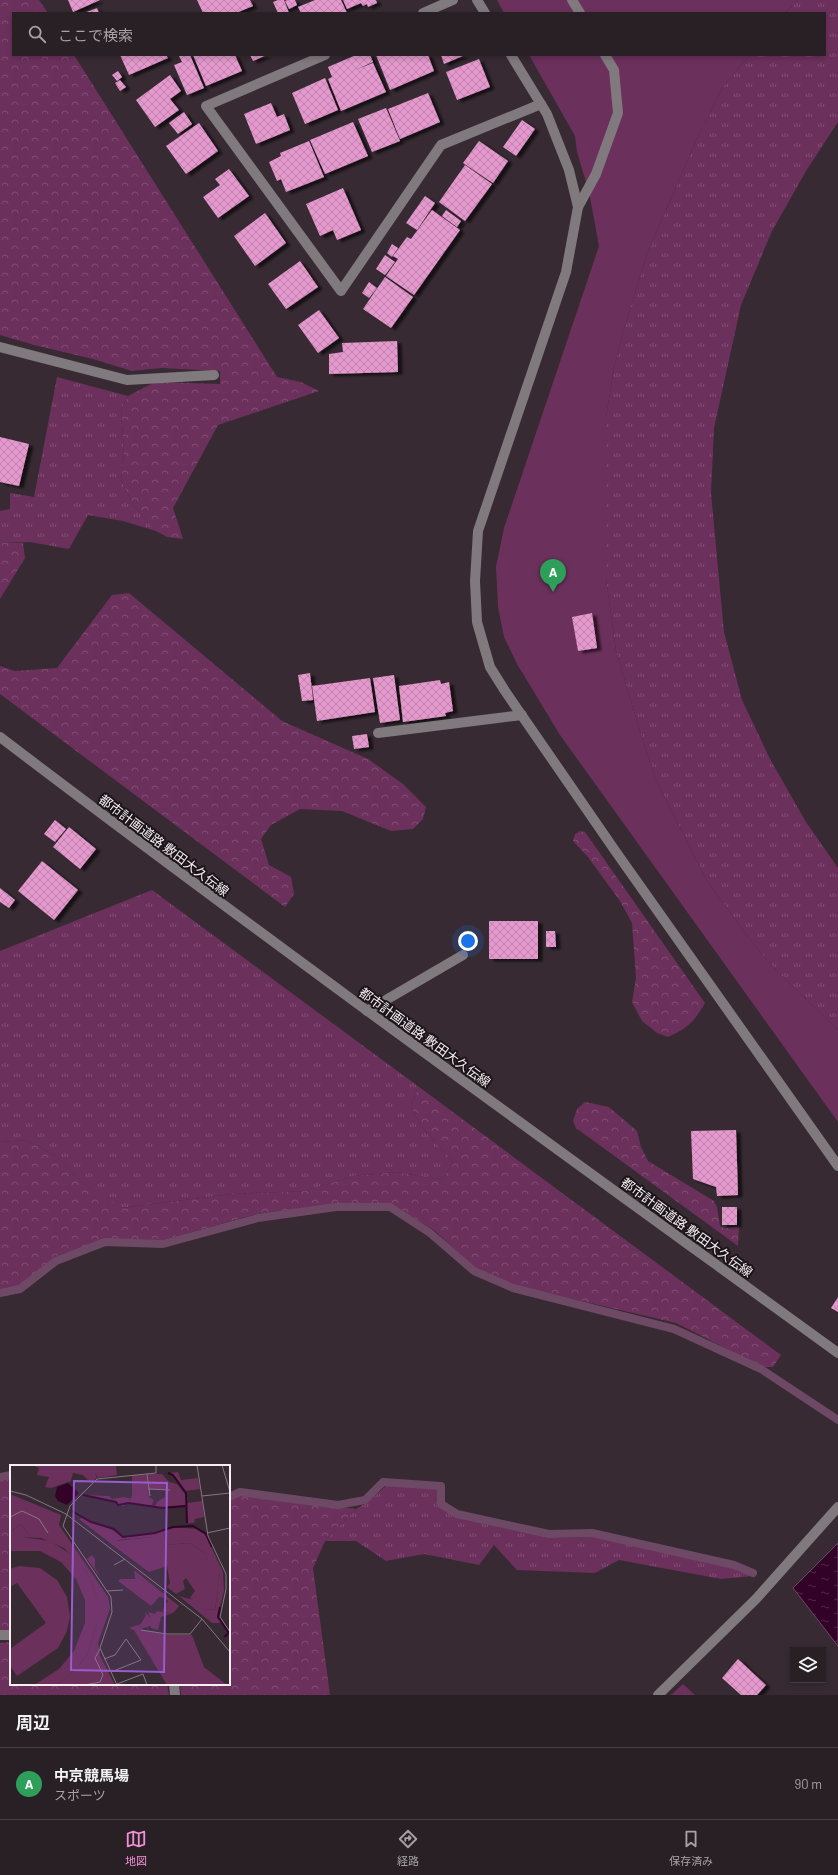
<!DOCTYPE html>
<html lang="ja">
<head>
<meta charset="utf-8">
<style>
  :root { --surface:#292026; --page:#31282e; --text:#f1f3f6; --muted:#a5a3a7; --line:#453e43; --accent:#f391d6 }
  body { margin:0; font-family:Barlow,"Noto Sans JP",sans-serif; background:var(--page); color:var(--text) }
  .controls { position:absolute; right:12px; bottom:12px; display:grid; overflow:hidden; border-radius:0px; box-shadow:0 2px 6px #0003 }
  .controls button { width:36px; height:36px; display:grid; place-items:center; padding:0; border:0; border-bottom:1px solid var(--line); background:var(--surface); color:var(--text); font:20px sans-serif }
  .you { position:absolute; left:468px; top:941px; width:14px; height:14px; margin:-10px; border:3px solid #fff; border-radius:50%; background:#1a73e8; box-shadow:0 0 0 6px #1a73e833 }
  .badge { display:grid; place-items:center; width:26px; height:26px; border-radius:50%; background:var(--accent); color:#fff; font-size:13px; font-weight:700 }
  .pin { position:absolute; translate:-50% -33px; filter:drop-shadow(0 1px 2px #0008) }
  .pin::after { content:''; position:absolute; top:21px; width:14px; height:12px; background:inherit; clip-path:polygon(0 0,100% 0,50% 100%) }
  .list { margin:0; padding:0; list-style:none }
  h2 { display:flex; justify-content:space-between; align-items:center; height:52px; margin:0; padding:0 16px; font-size:17px }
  h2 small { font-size:13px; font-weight:400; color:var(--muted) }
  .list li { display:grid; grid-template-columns:26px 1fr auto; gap:12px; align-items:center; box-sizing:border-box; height:72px; padding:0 16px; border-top:1px solid var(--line) }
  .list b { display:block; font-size:15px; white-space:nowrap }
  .list p { margin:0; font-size:13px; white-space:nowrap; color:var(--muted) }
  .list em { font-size:13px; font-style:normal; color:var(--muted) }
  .icon { flex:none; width:22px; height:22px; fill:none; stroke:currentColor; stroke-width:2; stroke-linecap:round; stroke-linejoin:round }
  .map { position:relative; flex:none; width:838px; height:1695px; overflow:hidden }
  .search { position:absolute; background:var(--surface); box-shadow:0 2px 6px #0003; left:12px; right:12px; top:12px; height:44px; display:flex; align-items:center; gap:10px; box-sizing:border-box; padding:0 14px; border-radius:0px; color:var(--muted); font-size:15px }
  .sheet { height:124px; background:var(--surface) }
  nav { display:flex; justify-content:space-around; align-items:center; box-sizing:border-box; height:56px; border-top:1px solid var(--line); background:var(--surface); font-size:11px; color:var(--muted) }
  nav a { display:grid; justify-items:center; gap:2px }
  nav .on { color:var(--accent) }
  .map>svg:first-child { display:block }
  .grass { fill:url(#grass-tufts) }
  .forest { fill:url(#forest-crowns) }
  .pitch { fill:#6c305c }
  .water { fill:url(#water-ripples); stroke:#6e4965 }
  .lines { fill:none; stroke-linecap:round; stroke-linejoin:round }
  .stream { stroke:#6e4965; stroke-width:8 }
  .building { fill:url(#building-cross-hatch); filter:url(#shadow) }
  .minor { stroke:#80797e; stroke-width:10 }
  .labels { text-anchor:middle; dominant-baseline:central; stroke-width:4; stroke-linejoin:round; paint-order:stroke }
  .street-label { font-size:13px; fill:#f7eef3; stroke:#1b1519 }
  .inset-river { fill:none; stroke:#330228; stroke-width:2 }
  .inset-road { fill:none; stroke:#847880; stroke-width:1 }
  .view { fill:#9a5ccc; fill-opacity:0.15; stroke:#9a5ccc; stroke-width:2 }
  .inset-edge { fill:none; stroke:#f7eef3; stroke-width:2 }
</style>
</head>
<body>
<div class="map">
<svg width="838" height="1695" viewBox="0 0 838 1695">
  <defs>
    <pattern id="grass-tufts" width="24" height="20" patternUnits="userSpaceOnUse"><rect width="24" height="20" fill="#6c305c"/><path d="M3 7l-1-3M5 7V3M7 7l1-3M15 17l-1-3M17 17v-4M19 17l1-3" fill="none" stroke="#824e74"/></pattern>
    <pattern id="forest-crowns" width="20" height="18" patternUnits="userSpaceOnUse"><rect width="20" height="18" fill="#6c305c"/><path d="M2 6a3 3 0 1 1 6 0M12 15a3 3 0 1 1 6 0" fill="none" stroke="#824e74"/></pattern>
    <pattern id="water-ripples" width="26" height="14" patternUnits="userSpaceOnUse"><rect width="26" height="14" fill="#330228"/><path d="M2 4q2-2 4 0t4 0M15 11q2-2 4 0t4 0" fill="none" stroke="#512748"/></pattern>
    <pattern id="building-cross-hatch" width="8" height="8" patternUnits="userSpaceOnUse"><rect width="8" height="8" fill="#e598cd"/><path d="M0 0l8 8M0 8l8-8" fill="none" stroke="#be84ac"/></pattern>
    <filter id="shadow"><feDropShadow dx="4.5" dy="2.5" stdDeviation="1" flood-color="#0009"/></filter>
  </defs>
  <rect width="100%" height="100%" fill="#372a33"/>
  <g class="grass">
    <path d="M798 0H838V122L806 171 772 231 741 305 714 428 711 493 724 632 742 700 770 759 806 822 838 868V1030L775 969 754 945 707 881 656 780 642 738 616 651 606 578V417L614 368 623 332 647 254 695 143 724 85 750 55H825V13H785Z"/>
    <path d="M57 377 128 396 121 410 124 453 121 480 134 506 156 531 123 521 88 515 69 549 30 542 0 543V511L10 509V493L34 497Z"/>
    <path d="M152 890 419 1087 410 1106 422 1127 454 1163 441 1180 397 1172 353 1176 306 1191 232 1194 121 1208 82 1183 55 1155 25 1140 0 1142V951Z"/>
    <path d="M386 1486 439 1488 437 1505 457 1517 549 1538 593 1537 732 1568 753 1576 721 1579 619 1560 595 1573 517 1570 494 1545 479 1565 424 1554 386 1561 356 1541H325L356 1509 368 1502Z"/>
  </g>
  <g class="forest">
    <path d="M0 0H39L48 13H13V55H74L277 377 301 382 319 391 218 425 173 508 183 539 167 537 156 531 134 506 121 480 124 453 121 410 128 396 155 382 220 384V371L161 368 132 371 93 359 34 345 0 335Z"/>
    <path d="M0 543H23L25 558 0 599Z"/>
    <path d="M129 593 282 721 368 759 403 784 426 807 423 819 413 829 391 831 342 811 300 809 271 825 261 839 269 865 291 877 294 894 285 907 0 694V666L15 671 57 668 112 595Z"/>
    <path d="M580 831 585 832 705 1003C694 1022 688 1028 668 1037L657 1033 642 1021 632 1002 636 978 632 923 620 901 588 857 573 841 575 834Z"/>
    <path d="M419 1087 781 1355 773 1367H763L676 1323 513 1285 476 1269 435 1231 391 1204H337L257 1214 163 1240 105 1239 55 1257 19 1287 0 1291V1142L25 1140 55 1155 82 1183 122 1208 232 1194 306 1191 353 1176 397 1172 441 1180 454 1163 422 1127 410 1106Z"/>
    <path d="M585 1102 609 1107 637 1131 641 1147 648 1161 714 1201 717 1207 720 1226 724 1228 739 1227 738 1246 576 1128 573 1121 577 1109Z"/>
    <path d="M11 1479V1630L0 1631V1480Z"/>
    <path d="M241 1495 356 1509 325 1541 313 1568 330 1695H181L180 1684H229V1500Z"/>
    <path d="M11 1642V1684H167L169 1695H0V1643Z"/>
    <path d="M683 1684 695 1695H671Z"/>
  </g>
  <g class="pitch">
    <path d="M497 0H798L785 13H504Z"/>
    <path d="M529 55H750L724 85 695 143 647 254 623 332 614 368 606 417V578L616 651 642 738 656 780 707 881 754 945 775 969 838 1030V1122L560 735 517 664 504 637 498 607 496 567 504 528 599 246 589 192 577 152 575 136Z"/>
  </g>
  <path class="water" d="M838 1543V1646L793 1588Z"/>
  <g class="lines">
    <g class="stream">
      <path d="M0 1293 20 1289 56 1261 105 1242 163 1244 258 1218 336 1207H390L430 1233 474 1271 513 1288 674 1329 761 1369 838 1420"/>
      <path d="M0 1477 11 1475"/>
      <path d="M229 1497 240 1492 338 1505 365 1500 383 1482 441 1486V1504L457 1514 549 1534 592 1533 734 1565 753 1573"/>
    </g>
  </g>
  <g class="building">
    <path d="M68 0H100L73 12Z"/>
    <path d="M197 0H250L253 6 236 13H203Z"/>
    <path d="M278 0H284L289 13H278L273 2Z"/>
    <path d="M287 0H295L297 5 289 9 285 1Z"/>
    <path d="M315 0H341L347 13H301L298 7Z"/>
    <path d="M343 0H376L377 3 368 7 367 4 363 6 361 3 347 9Z"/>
    <path d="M97 8 99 13H84Z"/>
    <path d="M120 55H166L168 58 129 75Z"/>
    <path d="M182 55H190L204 88 187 95 174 65 182 62 179 56Z"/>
    <path d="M193 55H235L242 71 206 86Z"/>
    <path d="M250 55H267L253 61Z"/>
    <path d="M356 55H370L373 62 355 70 373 63 386 92 341 111 328 79 332 77 328 67Z"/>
    <path d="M376 55H428L434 71 390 90Z"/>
    <path d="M441 55H465L444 64Z"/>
    <path d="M479 59 490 87 457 100 446 72Z"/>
    <path d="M118 71 122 77 117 81 112 75Z"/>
    <path d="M170 75 181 91 170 99 179 110 155 127 136 100Z"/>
    <path d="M325 78 338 110 305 124 292 93Z"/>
    <path d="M120 80 126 87 120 91 115 83Z"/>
    <path d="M428 93 440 122 400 139 388 109Z"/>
    <path d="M271 103 277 117 284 114 290 130 256 144 244 114Z"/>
    <path d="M386 108 400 141 372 152 358 119Z"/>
    <path d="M184 112 192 124 178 134 169 123Z"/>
    <path d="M522 120 535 129 516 156 503 147Z"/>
    <path d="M353 122 368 156 325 174 310 140Z"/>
    <path d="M199 123 218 151 186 174 166 146Z"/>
    <path d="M309 141 324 177 286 192 281 179 277 181 269 162 281 156 280 153Z"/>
    <path d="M479 141 508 161 493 183 463 163Z"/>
    <path d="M465 165 492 184 465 221 439 202Z"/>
    <path d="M229 169 249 196 218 218 203 197 220 185 215 179Z"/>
    <path d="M343 188 361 230 337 240 333 230 320 236 306 204Z"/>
    <path d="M425 196 435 203 417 230 406 223Z"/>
    <path d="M432 210 460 230 414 295 386 276 398 259 393 256 407 237 411 239Z"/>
    <path d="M446 210 461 221 457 227 442 216Z"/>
    <path d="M265 213 286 243 255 266 234 236Z"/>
    <path d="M392 244 398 248 392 257 387 253Z"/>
    <path d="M385 255 395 262 385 275 376 269Z"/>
    <path d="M300 261 318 287 286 309 268 284Z"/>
    <path d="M385 277 413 297 391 328 363 309Z"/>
    <path d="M369 282 377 288 369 298 362 293Z"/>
    <path d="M319 310 339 338 318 353 298 325Z"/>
    <path d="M397 341 398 372 329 374V354L343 352 342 343Z"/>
    <path d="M0 437 29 444 19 486 0 482Z"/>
    <path d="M592 613 597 648 578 651 572 617Z"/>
    <path d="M310 673 313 700 302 701 298 675Z"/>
    <path d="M394 675 400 720 380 723 373 678Z"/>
    <path d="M370 678 375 712 317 721 312 686Z"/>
    <path d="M440 680 441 684 449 682 453 711 445 713 446 716 403 722 399 686Z"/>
    <path d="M367 734 369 747 354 749 352 736Z"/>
    <path d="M55 820 66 829 55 842 44 834Z"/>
    <path d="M69 827 96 849 80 869 53 847Z"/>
    <path d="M42 861 78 890 54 920 18 891Z"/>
    <path d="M0 888 15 900 9 908 0 902Z"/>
    <rect x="489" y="921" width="49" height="38"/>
    <path d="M546 931H555L556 947H546Z"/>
    <path d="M736 1130 738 1195 717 1196 716 1187 693 1179 691 1131Z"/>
    <rect x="722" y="1207" width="15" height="18"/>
    <path d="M838 1297V1312L831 1308Z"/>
    <path d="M738 1659 766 1685 757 1695H741L722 1678Z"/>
  </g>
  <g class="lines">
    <g class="minor">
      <path d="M477 0 485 13"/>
      <path d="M572 0 580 13"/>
      <path d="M423 13 453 0"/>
      <path d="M325 55 206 106 341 291 441 145 541 104"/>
      <path d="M511 55 547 114 569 170 578 207 566 272 478 531 475 581 477 622 490 667 505 691 616 852 838 1166"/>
      <path d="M578 207 596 174 618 113 614 70 605 55"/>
      <path d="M0 347 127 380 214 375"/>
      <path d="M378 733 522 715"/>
      <path d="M0 737C276 947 557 1149 838 1353"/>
      <path d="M367 1011 463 955"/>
      <path d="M0 1635H11"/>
      <path d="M174 1684 175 1695"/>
      <path d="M658 1695 756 1599 838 1507"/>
    </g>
  </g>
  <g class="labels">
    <g class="street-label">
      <text transform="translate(164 845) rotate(37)">都市計画道路 敷田大久伝線</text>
      <text transform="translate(425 1037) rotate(36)">都市計画道路 敷田大久伝線</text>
      <text transform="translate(687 1227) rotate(36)">都市計画道路 敷田大久伝線</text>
    </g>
  </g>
  <g transform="translate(10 1465)">
    <rect width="220" height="220" fill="#372a33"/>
    <path d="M168 7 171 15 188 13 190 24 175 26 163 10 159 8ZM73 30 99 31 102 34 114 32 121 34 114 41 108 40 106 37ZM192 36 194 52 185 54 184 58H177V38ZM11 59 18 68 13 72 40 76 62 90 77 107 87 133V159L77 190 67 203 47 220H24L49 204 64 186 75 158V135L66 114 51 97 30 86H0V67ZM143 72 154 80 180 78 196 89V93L209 105 210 109 205 145 194 144 180 133 185 126 176 113 173 116 175 124 166 129 157 122 160 118 157 101 139 107 109 85 106 76ZM9 101 30 103 47 115 57 132 60 151 57 166 48 183 7 211 0 201V184L36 158 7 118 0 122V104ZM147 146 161 149 151 152 148 165 141 163V153L138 147 145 149Z" fill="#6c305c"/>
    <path d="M22 0H106L107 10 88 13 85 8 87 13 81 18 73 10 63 8 61 16 41 23 35 22 39 12 27 10 29 3ZM138 9H152L159 17 167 19 178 33 175 41 145 42 147 37 155 32V25L139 24ZM122 10H137L139 32 144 35 141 41 117 38 122 31ZM72 53 99 63 113 72 145 69 163 62 188 64 195 69 213 107 214 126 208 149 211 158H202L169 131 184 135 194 144 205 145 210 109 196 93V89L180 78 153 80 143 72 107 75 109 85 69 54ZM82 90 85 94V103L91 113 77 94ZM124 105 169 141 164 147 161 149 152 146 158 136 155 133 149 132 141 141 108 116 110 114H125ZM135 147 141 153V161L130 164 157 170H182L194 202 217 220H157L124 165 119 163 131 159 136 150Z" fill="#6c305c"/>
    <path d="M0 29 51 50 49 60 98 132 100 143 88 178 90 191 105 220H47L67 203 77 190 87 159V133L77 107 54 83 31 73 12 72 18 68 11 59 0 67Z" fill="#6c305c"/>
    <path d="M58 18 69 28 57 40 48 36 45 31 47 22Z" fill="#330228"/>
    <path class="inset-river" d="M158 8 163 10 176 28 177 58M73 30 106 37 108 40 119 38 152 43 175 41M62 46 81 57 104 64 113 72 145 68 163 62 183 61 196 69 202 82M210 142 208 152 219 168 214 172"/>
    <path class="inset-road" d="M187 0 198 71 216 109V124L210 152 220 167M212 0 220 27M137 9 140 31M138 24 160 25M0 26 16 30 56 49 192 154 220 187M192 31 220 28M0 52 12 46 29 54 38 68M197 68 220 63M104 100 115 94M97 126 113 125M131 165 157 169H180L192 154M94 194 105 190 116 174 131 195 101 207M107 219 133 209 137 220M75 220 90 217 93 210 85 193 90 184M107 220 90 183 102 147 101 132 53 61 60 41 87 14 146 8V0"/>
    <path class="view" d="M64 16 157 18 154 207 61 205Z"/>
    <rect width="220" height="220" class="inset-edge"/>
  </g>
</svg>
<div class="controls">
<button><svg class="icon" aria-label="layers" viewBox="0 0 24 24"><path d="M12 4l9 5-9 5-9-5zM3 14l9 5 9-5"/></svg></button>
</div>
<div class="you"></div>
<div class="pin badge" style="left:553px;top:592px;background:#2e9e5b">A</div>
<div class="search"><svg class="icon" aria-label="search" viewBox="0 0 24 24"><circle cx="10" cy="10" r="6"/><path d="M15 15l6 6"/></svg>ここで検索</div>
</div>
<section class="sheet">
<h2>周辺<small></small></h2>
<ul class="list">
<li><span class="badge" style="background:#2e9e5b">A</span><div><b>中京競馬場</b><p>スポーツ</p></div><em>90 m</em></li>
</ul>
</section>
<nav>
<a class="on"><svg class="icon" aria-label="map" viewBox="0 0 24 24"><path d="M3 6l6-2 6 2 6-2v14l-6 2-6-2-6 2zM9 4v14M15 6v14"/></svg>地図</a>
<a><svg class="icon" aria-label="directions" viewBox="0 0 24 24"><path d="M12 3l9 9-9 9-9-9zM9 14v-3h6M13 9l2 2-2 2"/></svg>経路</a>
<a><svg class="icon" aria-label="saved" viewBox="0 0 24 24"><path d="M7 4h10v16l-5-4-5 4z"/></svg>保存済み</a>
</nav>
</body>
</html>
